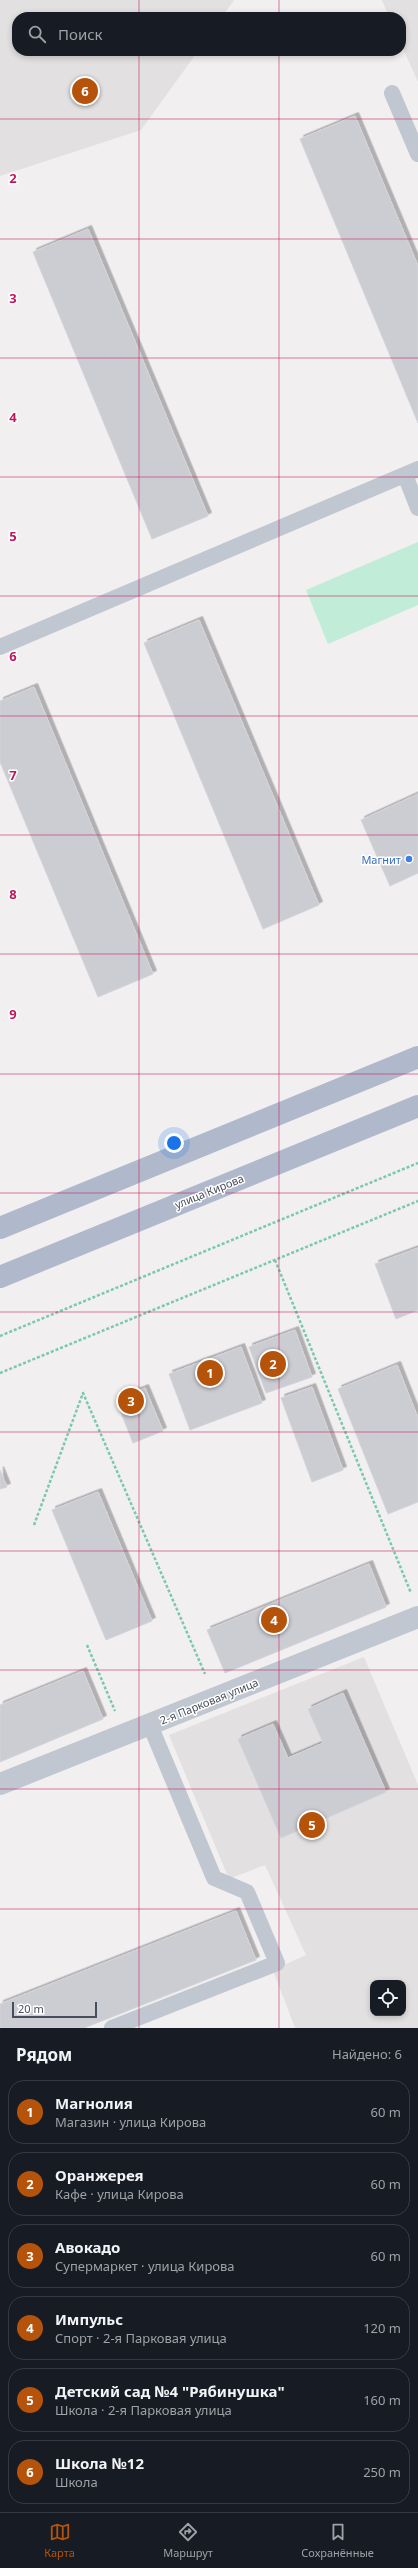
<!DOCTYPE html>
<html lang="ru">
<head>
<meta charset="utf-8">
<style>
  :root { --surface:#171b24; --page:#20242c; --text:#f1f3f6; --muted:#9ea1a6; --line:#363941; --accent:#b45309 }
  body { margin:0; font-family:"Noto Sans",sans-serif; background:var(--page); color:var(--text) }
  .controls { position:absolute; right:12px; bottom:12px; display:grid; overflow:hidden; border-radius:8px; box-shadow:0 2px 6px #0003 }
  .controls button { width:36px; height:36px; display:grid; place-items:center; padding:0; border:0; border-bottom:1px solid var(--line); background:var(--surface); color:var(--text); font:20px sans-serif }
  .scale { position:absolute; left:12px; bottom:10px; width:85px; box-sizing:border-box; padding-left:4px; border:2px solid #484f5b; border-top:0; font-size:11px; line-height:14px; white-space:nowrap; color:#484f5b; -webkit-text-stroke:3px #fff; paint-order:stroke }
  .you { position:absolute; left:174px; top:1143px; width:14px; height:14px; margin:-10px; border:3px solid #fff; border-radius:50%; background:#1a73e8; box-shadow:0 0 0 6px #1a73e833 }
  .badge { display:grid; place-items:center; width:26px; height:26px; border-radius:50%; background:var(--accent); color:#fff; font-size:13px; font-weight:700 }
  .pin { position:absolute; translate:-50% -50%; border:2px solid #fff; box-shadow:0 1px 4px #0006 }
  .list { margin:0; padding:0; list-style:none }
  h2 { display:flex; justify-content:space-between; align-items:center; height:52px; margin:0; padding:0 16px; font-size:17px }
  h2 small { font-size:13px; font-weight:400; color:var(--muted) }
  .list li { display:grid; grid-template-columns:26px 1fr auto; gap:12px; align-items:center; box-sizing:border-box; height:64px; margin:0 8px 8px; padding:0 8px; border:1px solid var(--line); border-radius:16px }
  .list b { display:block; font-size:15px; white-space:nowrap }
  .list p { margin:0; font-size:13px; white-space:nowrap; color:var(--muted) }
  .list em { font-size:13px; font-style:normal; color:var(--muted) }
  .icon { flex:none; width:22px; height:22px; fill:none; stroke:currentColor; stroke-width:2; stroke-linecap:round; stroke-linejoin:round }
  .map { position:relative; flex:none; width:418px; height:2028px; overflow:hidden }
  .search { position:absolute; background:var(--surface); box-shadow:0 2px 6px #0003; left:12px; right:12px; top:12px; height:44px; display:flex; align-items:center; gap:10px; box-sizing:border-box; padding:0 14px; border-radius:16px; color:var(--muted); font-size:15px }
  .sheet { height:484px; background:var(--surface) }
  nav { display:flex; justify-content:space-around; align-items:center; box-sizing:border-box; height:56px; border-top:1px solid var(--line); background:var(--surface); font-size:11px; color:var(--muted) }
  nav a { display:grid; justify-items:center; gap:2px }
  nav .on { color:var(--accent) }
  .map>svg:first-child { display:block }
  .education { fill:#e2e0e0; fill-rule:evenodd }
  .grass { fill:#c0ecd8 }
  .building { fill:#cccdd3; stroke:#d3d4da; filter:url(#shadow) }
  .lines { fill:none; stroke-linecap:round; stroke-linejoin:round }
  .path { stroke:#7ac8af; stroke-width:2.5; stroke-dasharray:3 2; stroke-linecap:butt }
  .lane { stroke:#c0c7d0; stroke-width:16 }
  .street { stroke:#c0c7d0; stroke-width:22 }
  .primary { stroke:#b0b9cc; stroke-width:22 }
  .grid { fill:none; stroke:#c2185b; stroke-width:1; stroke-opacity:0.55 }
  .shop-dot { fill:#3f7fe0; stroke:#fff; stroke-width:1.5 }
  .labels { text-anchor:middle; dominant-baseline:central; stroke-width:3; stroke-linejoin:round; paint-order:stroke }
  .shop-label { font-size:11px; fill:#366cbe; stroke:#fff; text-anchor:end }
  .street-label { font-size:11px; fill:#484f5b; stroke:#fff }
  .grid-label { font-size:13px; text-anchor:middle; font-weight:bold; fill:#c2185b; stroke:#fff; stroke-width:3; stroke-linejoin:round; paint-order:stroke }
</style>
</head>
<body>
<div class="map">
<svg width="418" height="2028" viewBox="0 0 418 2028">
  <defs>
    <filter id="shadow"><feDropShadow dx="3.5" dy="-3.5" stdDeviation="0" flood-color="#0004"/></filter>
  </defs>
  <rect width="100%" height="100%" fill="#f1efef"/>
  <g class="education">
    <path d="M0 0H234L222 17H17V51H198L141 130 0 176Z"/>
    <path d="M382 0H418V82L401 44V17H389Z"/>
    <path d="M364 1657 418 1785V2028H295L273 1970 306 1955 265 1865 229 1879 169 1735ZM373 1983H403V2013H373Z"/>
  </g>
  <path class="grass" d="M418 542V605L328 644 306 590Z"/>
  <g class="building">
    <path d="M355 116 418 266V423L300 139Z"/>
    <path d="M88 229 208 516 152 539 33 252Z"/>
    <path d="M199 620 319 905 263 929 144 643Z"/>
    <path d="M34 687 153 974 98 997 0 762V701Z"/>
    <path d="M418 794V873L390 886 361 820Z"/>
    <path d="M418 1248V1310L396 1319 375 1264Z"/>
    <path d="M295 1330 312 1377 266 1393 249 1347Z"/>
    <path d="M241 1347 262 1403 190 1430 169 1374Z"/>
    <path d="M397 1365 418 1418V1502L388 1514 338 1389Z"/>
    <path d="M312 1387 343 1470 312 1482 281 1398Z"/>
    <path d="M145 1388 163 1431 133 1443 116 1400Z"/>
    <path d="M0 1470 7 1487 0 1489Z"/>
    <path d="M98 1492 152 1621 106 1640 52 1510Z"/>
    <path d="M369 1564 386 1607 225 1673 207 1630Z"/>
    <path d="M83 1671 103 1719 0 1762V1705Z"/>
    <path d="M343 1693 386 1792 281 1838 238 1739 273 1724 288 1758 323 1743 308 1709Z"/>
    <path d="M236 1911 256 1960 84 2028H0V2004Z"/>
  </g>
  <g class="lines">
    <g class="path">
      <path d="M275 1260 411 1593"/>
      <path d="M0 1336 418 1163"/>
      <path d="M0 1373 418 1201"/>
      <path d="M34 1525 83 1393 205 1674"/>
      <path d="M87 1645 115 1711"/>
    </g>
    <g class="lane">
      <path d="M392 93 418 154"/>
      <path d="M405 475 418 508"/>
      <path d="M0 647 418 469"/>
      <path d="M112 2028 277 1963 247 1892 214 1878 150 1725"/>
    </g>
    <path class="street" d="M0 1784 418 1617"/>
    <g class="primary">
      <path d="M0 1228 418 1057"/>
      <path d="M0 1277 418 1106"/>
    </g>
  </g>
  <path class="grid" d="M139 0V17M279 0V17M139 51V2028M279 51V2028M0 119H418M0 239H418M0 358H418M0 477H418M0 596H418M0 716H418M0 835H418M0 954H418M0 1074H418M0 1193H418M0 1312H418M0 1432H418M0 1551H418M0 1670H418M0 1789H418M0 1909H418"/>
  <circle class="shop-dot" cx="409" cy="859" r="4"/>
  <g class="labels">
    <g class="shop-label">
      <text x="401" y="859">Магнит</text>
    </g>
    <g class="street-label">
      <text transform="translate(209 1191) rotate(-22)">улица Кирова</text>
      <text transform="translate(209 1701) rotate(-22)">2-я Парковая улица</text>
    </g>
  </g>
  <g class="grid-label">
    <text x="13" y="183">2</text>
    <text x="13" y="303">3</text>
    <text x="13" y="422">4</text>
    <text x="13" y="541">5</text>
    <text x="13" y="661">6</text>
    <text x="13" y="780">7</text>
    <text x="13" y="899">8</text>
    <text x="13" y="1019">9</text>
  </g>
</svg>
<div class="controls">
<button><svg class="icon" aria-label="locate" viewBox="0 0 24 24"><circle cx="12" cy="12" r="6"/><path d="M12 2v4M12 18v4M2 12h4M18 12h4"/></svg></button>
</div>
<div class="scale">20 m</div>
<div class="you"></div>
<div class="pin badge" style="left:210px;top:1373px">1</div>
<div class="pin badge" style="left:273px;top:1364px">2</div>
<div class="pin badge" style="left:131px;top:1401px">3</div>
<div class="pin badge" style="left:274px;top:1620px">4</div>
<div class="pin badge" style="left:312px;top:1825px">5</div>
<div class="pin badge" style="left:85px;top:91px">6</div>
<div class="search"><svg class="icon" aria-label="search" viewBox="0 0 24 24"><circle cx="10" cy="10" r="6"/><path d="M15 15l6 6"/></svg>Поиск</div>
</div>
<section class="sheet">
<h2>Рядом<small>Найдено: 6</small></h2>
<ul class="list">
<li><span class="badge">1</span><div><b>Магнолия</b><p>Магазин · улица Кирова</p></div><em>60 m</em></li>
<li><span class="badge">2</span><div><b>Оранжерея</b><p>Кафе · улица Кирова</p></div><em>60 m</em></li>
<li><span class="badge">3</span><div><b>Авокадо</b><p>Супермаркет · улица Кирова</p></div><em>60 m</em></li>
<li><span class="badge">4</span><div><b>Импульс</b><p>Спорт · 2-я Парковая улица</p></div><em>120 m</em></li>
<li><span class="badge">5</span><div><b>Детский сад №4 &quot;Рябинушка&quot;</b><p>Школа · 2-я Парковая улица</p></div><em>160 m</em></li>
<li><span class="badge">6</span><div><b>Школа №12</b><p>Школа</p></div><em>250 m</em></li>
</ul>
</section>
<nav>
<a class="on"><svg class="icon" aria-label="map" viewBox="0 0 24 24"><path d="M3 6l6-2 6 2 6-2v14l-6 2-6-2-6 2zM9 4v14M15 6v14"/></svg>Карта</a>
<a><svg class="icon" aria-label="directions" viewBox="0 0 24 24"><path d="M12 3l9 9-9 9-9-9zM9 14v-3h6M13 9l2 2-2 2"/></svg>Маршрут</a>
<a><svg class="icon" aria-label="saved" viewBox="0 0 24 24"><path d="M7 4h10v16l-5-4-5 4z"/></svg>Сохранённые</a>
</nav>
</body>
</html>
